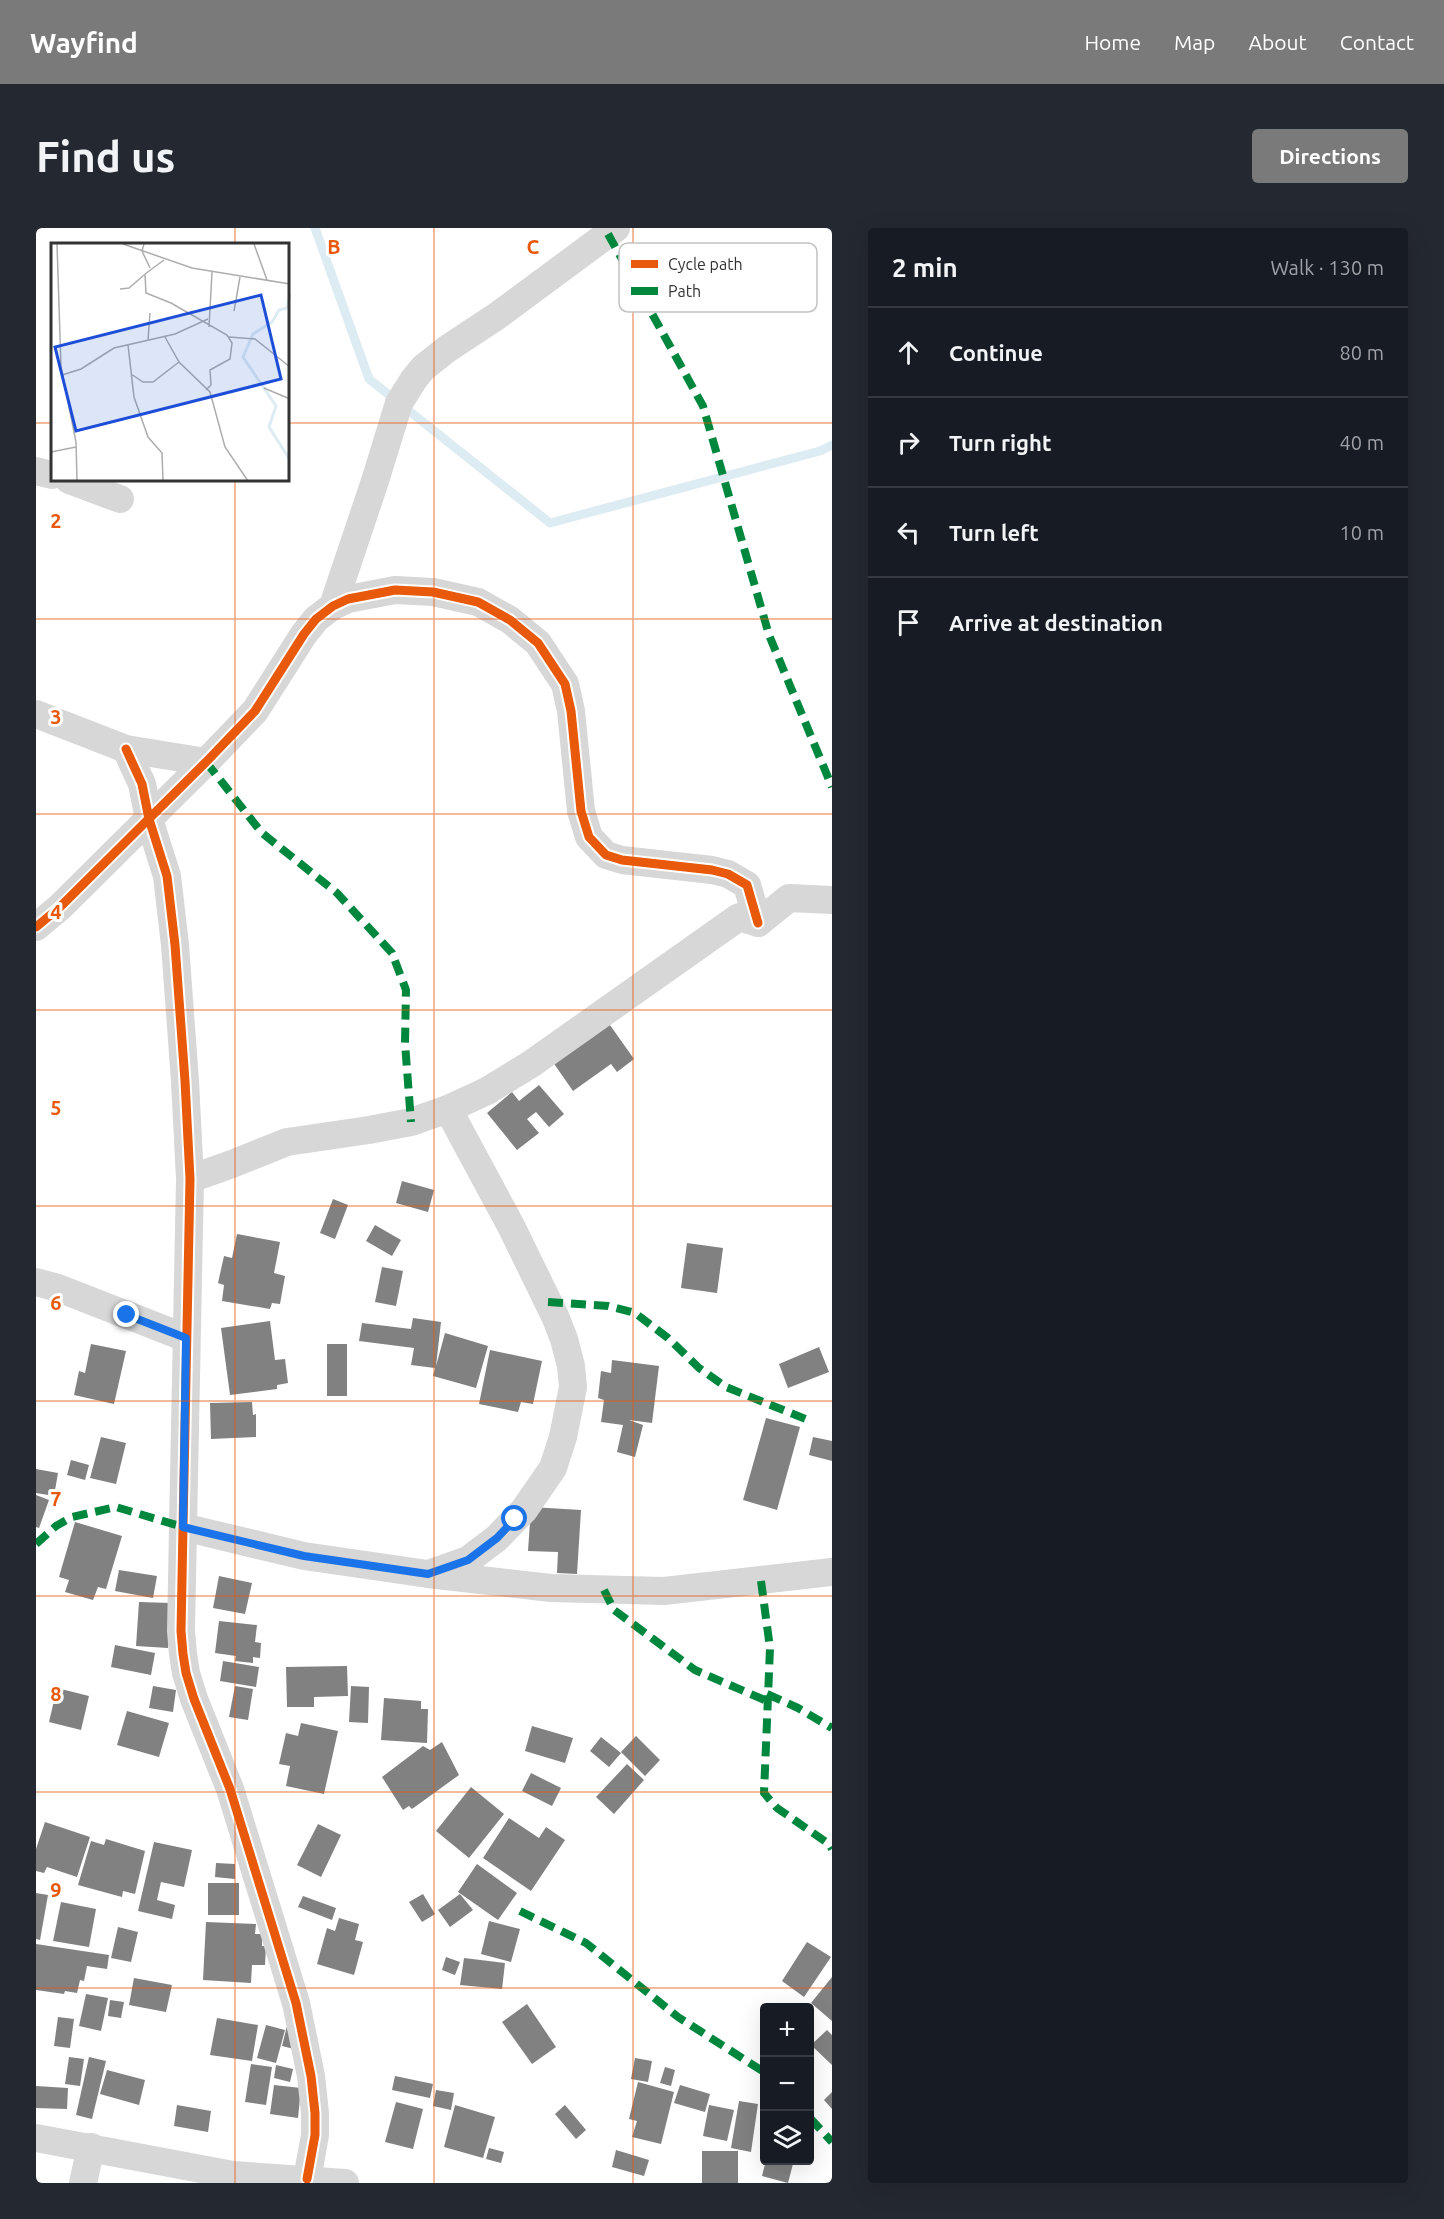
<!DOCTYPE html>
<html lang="en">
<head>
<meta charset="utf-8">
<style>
  :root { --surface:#171b24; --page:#242831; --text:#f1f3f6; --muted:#9ea1a6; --line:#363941; --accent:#7a7a7a }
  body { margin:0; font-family:Ubuntu,sans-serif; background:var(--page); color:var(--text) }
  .controls { position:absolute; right:18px; bottom:18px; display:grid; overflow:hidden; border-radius:6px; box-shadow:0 6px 24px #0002 }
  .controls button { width:54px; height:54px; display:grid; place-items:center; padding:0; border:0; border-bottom:2px solid var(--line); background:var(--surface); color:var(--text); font:30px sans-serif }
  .stop { position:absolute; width:18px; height:18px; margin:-14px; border:4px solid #1a73e8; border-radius:50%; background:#fff }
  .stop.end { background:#1a73e8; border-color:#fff; box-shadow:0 2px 6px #0008 }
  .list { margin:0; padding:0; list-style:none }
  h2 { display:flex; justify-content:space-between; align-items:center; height:78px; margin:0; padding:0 24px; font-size:26px }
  h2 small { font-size:20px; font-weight:400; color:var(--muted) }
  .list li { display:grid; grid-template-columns:39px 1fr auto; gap:18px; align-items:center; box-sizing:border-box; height:90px; padding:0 24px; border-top:2px solid var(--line) }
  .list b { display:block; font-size:22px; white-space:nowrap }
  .list em { font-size:20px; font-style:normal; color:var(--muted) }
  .icon { flex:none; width:33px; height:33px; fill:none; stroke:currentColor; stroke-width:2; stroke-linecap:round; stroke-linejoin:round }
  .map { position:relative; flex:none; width:796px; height:1955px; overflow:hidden; border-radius:6px }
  header { display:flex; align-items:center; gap:36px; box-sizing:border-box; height:84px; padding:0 30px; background:var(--accent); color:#fff }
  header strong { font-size:28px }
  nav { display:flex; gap:33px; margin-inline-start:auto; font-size:21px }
  .intro { display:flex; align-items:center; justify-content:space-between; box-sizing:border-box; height:144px; padding:0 36px }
  h1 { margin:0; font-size:42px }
  .button { padding:15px 27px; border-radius:6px; background:var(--accent); color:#fff; font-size:21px; font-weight:700 }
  main { display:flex; gap:36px; padding:0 36px }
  aside { flex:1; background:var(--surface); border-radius:6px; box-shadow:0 6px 24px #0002 }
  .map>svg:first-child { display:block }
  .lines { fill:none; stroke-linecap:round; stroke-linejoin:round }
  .stream { stroke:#ddebf3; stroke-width:9 }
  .building { fill:#818181 }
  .minor { stroke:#d7d7d7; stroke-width:28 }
  .quiet { stroke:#00873e; stroke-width:8; stroke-dasharray:15 8; stroke-linecap:butt }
  .cycleway-casing { stroke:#fff; stroke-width:13 }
  .cycleway { stroke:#e8590c; stroke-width:9 }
  .route { stroke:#1a73e8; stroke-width:8 }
  .grid { fill:none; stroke:#e8590c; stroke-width:1.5; stroke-opacity:0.55 }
  .inset-river { fill:none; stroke:#ddebf3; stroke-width:3 }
  .inset-road { fill:none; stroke:#adadad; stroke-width:1.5 }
  .view { fill:#1d4ed8; fill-opacity:0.15; stroke:#1d4ed8; stroke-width:3 }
  .inset-edge { fill:none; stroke:#333; stroke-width:3 }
  .key { fill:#fff; stroke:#c2c2c2; stroke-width:1.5 }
  .key-label { font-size:16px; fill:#333 }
  .grid-label { font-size:20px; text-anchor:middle; font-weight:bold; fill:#e8590c; stroke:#fff; stroke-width:6; stroke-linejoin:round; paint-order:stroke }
</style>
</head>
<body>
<header>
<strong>Wayfind</strong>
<nav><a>Home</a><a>Map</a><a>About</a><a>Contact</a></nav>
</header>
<div class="intro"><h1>Find us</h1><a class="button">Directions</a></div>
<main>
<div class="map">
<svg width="796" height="1955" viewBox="0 0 796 1955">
  <rect width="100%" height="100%" fill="#fff"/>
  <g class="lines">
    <path class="stream" d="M279 0 333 151 514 295 784 223 796 217"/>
  </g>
  <g class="building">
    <path d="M569 790 598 831 581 844 575 836 537 863 514 830Z"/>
    <path d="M503 857 528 886 513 899 500 884 491 891 503 905 481 922 451 885 476 864 483 873Z"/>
    <path d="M366 953 398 962 392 984 360 975Z"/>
    <path d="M297 971 312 977 299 1011 284 1005Z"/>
    <path d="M339 997 365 1012 356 1028 330 1013Z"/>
    <path d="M201 1006 244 1014 238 1045 249 1048 244 1076 236 1075 234 1081 186 1073 188 1057 182 1055 188 1028 196 1030Z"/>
    <path d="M651 1015 687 1020 681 1065 645 1060Z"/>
    <path d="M346 1039 367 1043 360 1078 339 1074Z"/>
    <path d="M377 1090 405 1094 400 1138 409 1105 452 1118 440 1160 397 1148 399 1140 375 1137 378 1120 323 1113 326 1095 375 1101Z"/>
    <path d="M234 1093 239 1132 249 1131 252 1155 241 1157V1161L194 1167 185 1100Z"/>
    <path d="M55 1116 90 1123 78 1176 38 1167 43 1143 49 1145Z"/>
    <rect x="291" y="1116" width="20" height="52"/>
    <path d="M783 1119 793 1144 752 1160 743 1136Z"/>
    <path d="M454 1122 506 1133 497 1176 485 1174 482 1184 443 1176Z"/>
    <path d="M576 1132 623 1138 616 1195 593 1192 607 1197 599 1229 581 1224 587 1197 565 1194 568 1172 562 1170 565 1143 575 1145Z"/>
    <path d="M216 1174 217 1187 220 1186V1209L175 1211 174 1175Z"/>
    <path d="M730 1190 764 1199 741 1282 707 1272Z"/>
    <path d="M65 1209 90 1215 80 1256 54 1250Z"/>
    <path d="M777 1209 796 1213V1233L773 1227Z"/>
    <path d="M35 1232 53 1237 49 1252 31 1247Z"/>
    <path d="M0 1241 22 1245 18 1268 0 1265Z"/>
    <path d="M0 1267 13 1272 3 1300 0 1299Z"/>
    <path d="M495 1279 545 1282 541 1346 521 1345 522 1324 492 1323Z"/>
    <path d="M39 1294 86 1308 70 1361 62 1359 57 1372 29 1364 33 1352 23 1349Z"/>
    <path d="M83 1342 121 1348 117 1370 79 1363Z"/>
    <path d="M183 1348 216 1355 209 1386 177 1380Z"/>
    <path d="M103 1374 135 1375 132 1420 100 1418Z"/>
    <path d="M183 1393 221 1397 219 1414 225 1415 224 1430 217 1429V1435L199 1433 200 1428 179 1425Z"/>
    <path d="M79 1417 119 1425 115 1447 75 1439Z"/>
    <path d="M187 1433 223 1439 220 1459 184 1453Z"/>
    <path d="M311 1438 312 1468 278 1469V1479H251L250 1439Z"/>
    <path d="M117 1458 140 1462 137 1484 113 1480Z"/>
    <path d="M199 1458 217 1461 212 1492 193 1489Z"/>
    <path d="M315 1458 333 1459 332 1495 313 1494Z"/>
    <path d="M21 1460 53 1468 45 1502 13 1494Z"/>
    <path d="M348 1470 385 1473V1481H392L391 1515 345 1512Z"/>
    <path d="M91 1483 133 1495 123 1529 81 1517Z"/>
    <path d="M265 1495 302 1503 288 1566 250 1558 254 1538 243 1536 250 1505 262 1508Z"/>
    <path d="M496 1498 537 1510 529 1535 489 1523Z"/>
    <path d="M600 1508 624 1532 609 1548 585 1524Z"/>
    <path d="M565 1509 585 1525 573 1539 554 1523Z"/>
    <path d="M406 1514 423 1547 376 1581 373 1578 367 1582 346 1549 387 1518 394 1522Z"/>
    <path d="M591 1536 608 1552 578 1586 560 1569Z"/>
    <path d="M495 1545 525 1560 516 1578 486 1563Z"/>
    <path d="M435 1559 468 1586 433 1630 400 1603Z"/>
    <path d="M473 1590 503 1610 510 1599 529 1612 495 1663 447 1630Z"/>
    <path d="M9 1594 54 1609 41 1649 11 1639 8 1645 0 1643V1621Z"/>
    <path d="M282 1596 305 1607 285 1649 261 1637Z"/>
    <path d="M70 1611 109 1623 99 1666 87 1663 86 1669 42 1657 55 1613 68 1617Z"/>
    <path d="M118 1614 156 1622 148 1659 125 1654 121 1672 139 1677 136 1691 102 1683Z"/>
    <path d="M180 1635 199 1636V1651L179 1649Z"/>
    <path d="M441 1636 481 1665 462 1692 422 1664Z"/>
    <rect x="172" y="1655" width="31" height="32"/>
    <path d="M0 1665 12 1667 4 1712 0 1711Z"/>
    <path d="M387 1666 399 1686 386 1694 373 1674Z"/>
    <path d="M424 1666 437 1682 414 1699 402 1682Z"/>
    <path d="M267 1668 300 1680 296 1692 262 1679Z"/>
    <path d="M25 1674 60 1681 53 1719 17 1713Z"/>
    <path d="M303 1690 323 1696 319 1712 327 1714 318 1747 281 1736 291 1700 299 1703Z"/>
    <path d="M453 1693 484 1701 475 1734 445 1726Z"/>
    <path d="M170 1694 220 1696 219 1706H226V1718H230L229 1737H216L215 1755 167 1752Z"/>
    <path d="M82 1699 102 1704 95 1734 75 1730Z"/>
    <path d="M771 1714 795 1729 768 1769 746 1753Z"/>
    <path d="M0 1716 73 1727 71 1741 51 1738 48 1753 44 1752 41 1765 29 1763 28 1766 0 1762Z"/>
    <path d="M410 1729 424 1734 419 1747 406 1742Z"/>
    <path d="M428 1730 469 1735 466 1761 424 1757Z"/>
    <path d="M796 1749V1793L775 1775Z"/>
    <path d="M98 1750 136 1757 130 1784 93 1777Z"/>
    <path d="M50 1766 72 1770 65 1803 43 1798Z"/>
    <path d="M74 1772 88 1774 85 1790 72 1788Z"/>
    <path d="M491 1776 520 1819 496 1836 466 1794Z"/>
    <path d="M22 1789 38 1791 34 1820 18 1818Z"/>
    <path d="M181 1790 222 1797 216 1833 174 1827Z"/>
    <path d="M230 1797 249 1802 240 1835 221 1830Z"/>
    <path d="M251 1798 258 1821 246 1818Z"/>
    <path d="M791 1802 796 1807V1837L775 1817Z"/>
    <path d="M33 1829 48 1831 44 1858 29 1856Z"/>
    <path d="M53 1829 70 1833 56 1891 40 1887Z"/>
    <path d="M599 1830 616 1833 612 1854 595 1851Z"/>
    <path d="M215 1836 236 1839 230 1877 209 1874Z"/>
    <path d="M240 1837 257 1841 254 1854 238 1850Z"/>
    <path d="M629 1839 639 1842 635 1858 624 1855Z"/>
    <path d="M71 1842 109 1852 103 1877 64 1866Z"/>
    <path d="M359 1848 397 1856 394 1870 356 1862Z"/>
    <path d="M602 1854 638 1864 625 1916 596 1909 601 1893 593 1891Z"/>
    <path d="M238 1857 265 1860 262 1890 234 1886Z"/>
    <path d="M644 1857 674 1866 669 1884 638 1875Z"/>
    <path d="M0 1858 32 1860 31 1881 0 1880Z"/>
    <path d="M400 1862 418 1865 415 1882 397 1878Z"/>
    <path d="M796 1864V1881L788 1872Z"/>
    <path d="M703 1873 722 1876 715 1924 695 1920Z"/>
    <path d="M360 1874 387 1881 377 1921 349 1914Z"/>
    <path d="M141 1877 175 1883 172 1904 138 1898Z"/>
    <path d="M419 1877 459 1889 447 1930 408 1919Z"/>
    <path d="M529 1877 550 1902 540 1911 519 1886Z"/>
    <path d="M673 1877 698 1882 691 1913 667 1908Z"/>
    <path d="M453 1920 468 1924 465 1935 450 1931Z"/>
    <path d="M580 1922 613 1932 608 1948 576 1939Z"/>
    <rect x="666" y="1923" width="36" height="32"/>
    <path d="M730 1932H758L752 1955 726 1948Z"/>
  </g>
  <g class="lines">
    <g class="minor">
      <path d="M0 243 16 247"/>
      <path d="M33 252 84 271"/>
      <path d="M297 378 339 253 363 175 378 151 387 140 411 121 461 88 580 0"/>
      <path d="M0 486 90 521 170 534"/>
      <path d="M90 521 106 556 113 591 131 648 139 717 149 853 154 951 147 1299 145 1403 147 1426 150 1445 158 1471 194 1561 260 1775 275 1848 279 1885V1907L271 1951"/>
      <path d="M0 699 24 679 170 534 219 483 268 406 280 391 297 378 312 371 359 362 397 364 442 374 474 392 502 415 529 456 535 483 545 583 553 609 570 627 586 632 676 642 692 646 711 657 722 695"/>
      <path d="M154 951 196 936 251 914 333 902 375 894 412 881 451 863 495 836 703 689 722 695 753 670 796 672"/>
      <path d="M0 1054 22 1060 150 1110"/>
      <path d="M147 1299 268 1328 392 1346 515 1360 628 1363 796 1344"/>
      <path d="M398 1344 432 1332 461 1310 488 1282 517 1240 527 1209 537 1159 535 1138 528 1111 519 1088 475 998 412 881"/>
      <path d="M0 1910 197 1947 309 1955"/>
      <path d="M47 1955 55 1919"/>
    </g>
    <g class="quiet">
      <path d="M572 6 667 178 733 407 796 559"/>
      <path d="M170 534 226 605 301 665 356 725 370 762 369 815 375 894"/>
      <path d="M512 1074 572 1078 599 1085 632 1110 663 1140 690 1159 772 1192"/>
      <path d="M0 1316 20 1298 36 1289 80 1279 147 1299"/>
      <path d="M725 1353 734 1420 728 1565 741 1580 793 1616 796 1621"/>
      <path d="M568 1362 578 1382 659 1442 731 1473"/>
      <path d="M731 1466 762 1480 796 1500"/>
      <path d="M484 1683 550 1715 642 1789 728 1844"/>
      <path d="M774 1890 796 1914"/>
    </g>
    <defs>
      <g id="cycleway">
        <path d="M90 521 106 556 113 591 131 648 139 717 149 853 154 951 147 1299 145 1403 147 1426 150 1445 158 1471 194 1561 260 1775 275 1848 279 1885V1907L271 1951"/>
        <path d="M0 699 24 679 170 534 219 483 268 406 280 391 297 378 312 371 359 362 397 364 442 374 474 392 502 415 529 456 535 483 545 583 553 609 570 627 586 632 676 642 692 646 711 657 722 695"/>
      </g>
    </defs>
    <use href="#cycleway" class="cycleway-casing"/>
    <use href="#cycleway" class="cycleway"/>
  </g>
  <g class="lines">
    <path class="route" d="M91 1087 150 1110 147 1299 268 1328 392 1346 432 1332 461 1310 479 1291"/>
  </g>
  <path class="grid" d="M199 0V16M398 0V1955M597 0V1955M0 195H16M252 195H796M199 252V1955M0 391H796M0 586H796M0 782H796M0 978H796M0 1173H796M0 1368H796M0 1564H796M0 1760H796"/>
  <g transform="translate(15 15)">
    <rect width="238" height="238" fill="#fff"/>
    <path class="inset-river" d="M239 51 236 65 228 67 221 79 202 91 192 114 225 163 218 184 239 217"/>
    <path class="inset-road" d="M6 1 10 124 25 199 26 238M72 1 141 25 239 41M93 1 91 8 99 25M203 1 216 37M113 17 94 31 95 50 120 60 176 92 181 100 179 116 159 127 160 142 155 147M69 46 78 45 93 32M183 68 189 34M158 84 161 29M114 94 128 119 159 149 174 204 197 238M178 94 204 96 239 124M97 97 99 70M77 102 83 154 97 194 111 210 112 238M80 131 92 139H102L128 119M11 132 30 126 63 105 124 91 157 76M213 145 239 156M0 209 25 204"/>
    <path class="view" d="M210 52 230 136 25 188 4 104Z"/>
    <rect width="238" height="238" class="inset-edge"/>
  </g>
  <rect x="583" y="15" width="198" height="69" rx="9" class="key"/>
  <rect x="595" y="32" width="27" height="8" fill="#e8590c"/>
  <rect x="595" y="59" width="27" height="8" fill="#00873e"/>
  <g class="key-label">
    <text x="632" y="42">Cycle path</text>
    <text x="632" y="69">Path</text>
  </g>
  <g class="grid-label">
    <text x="298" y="26">B</text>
    <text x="497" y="26">C</text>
    <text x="20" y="300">2</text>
    <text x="20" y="496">3</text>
    <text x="20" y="691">4</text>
    <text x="20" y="887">5</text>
    <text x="20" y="1082">6</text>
    <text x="20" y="1278">7</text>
    <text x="20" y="1473">8</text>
    <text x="20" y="1669">9</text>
  </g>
</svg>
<div class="controls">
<button>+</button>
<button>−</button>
<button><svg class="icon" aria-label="layers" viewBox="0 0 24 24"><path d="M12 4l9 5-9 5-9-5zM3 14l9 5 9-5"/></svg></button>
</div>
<div class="stop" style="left:479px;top:1291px"></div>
<div class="stop end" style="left:91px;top:1087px"></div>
</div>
<aside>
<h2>2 min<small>Walk · 130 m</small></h2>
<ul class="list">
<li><svg class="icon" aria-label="ahead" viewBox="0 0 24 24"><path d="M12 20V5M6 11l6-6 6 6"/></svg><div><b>Continue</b></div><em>80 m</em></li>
<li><svg class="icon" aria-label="right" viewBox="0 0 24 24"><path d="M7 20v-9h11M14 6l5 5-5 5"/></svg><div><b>Turn right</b></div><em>40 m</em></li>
<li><svg class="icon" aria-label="left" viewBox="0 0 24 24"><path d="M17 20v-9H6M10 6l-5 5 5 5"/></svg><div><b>Turn left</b></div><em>10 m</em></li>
<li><svg class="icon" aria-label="arrive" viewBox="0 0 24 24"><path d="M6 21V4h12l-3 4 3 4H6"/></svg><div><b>Arrive at destination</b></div></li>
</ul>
</aside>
</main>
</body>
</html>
